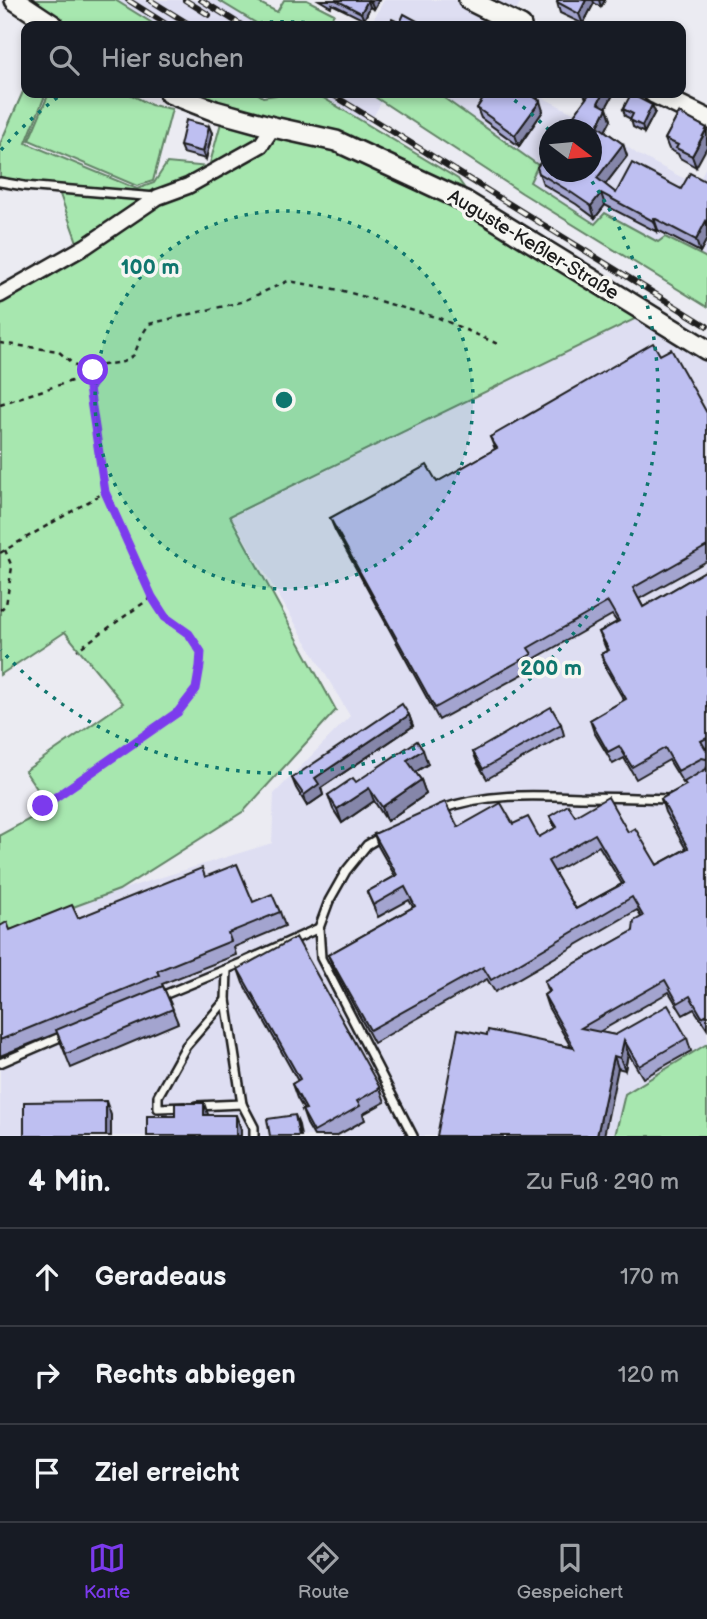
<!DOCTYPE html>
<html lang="de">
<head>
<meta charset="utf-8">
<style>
  :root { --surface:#171b24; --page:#242831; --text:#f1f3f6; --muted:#9ea1a6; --line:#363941; --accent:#7c3aed }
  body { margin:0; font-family:"Balsamiq Sans",sans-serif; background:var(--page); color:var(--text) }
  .compass { position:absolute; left:539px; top:119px; width:63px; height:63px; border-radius:50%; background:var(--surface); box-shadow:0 4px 10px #0003; rotate:106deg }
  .stop { position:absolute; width:21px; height:21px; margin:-16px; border:5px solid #7c3aed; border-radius:50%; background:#fff }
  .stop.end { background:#7c3aed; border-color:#fff; box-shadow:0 2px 7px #0008 }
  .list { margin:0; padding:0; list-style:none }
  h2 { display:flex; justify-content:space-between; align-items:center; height:91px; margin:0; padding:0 28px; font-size:30px }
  h2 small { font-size:23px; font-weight:400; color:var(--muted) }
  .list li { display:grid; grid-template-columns:46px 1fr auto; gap:21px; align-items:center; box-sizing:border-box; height:98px; padding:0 28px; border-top:2px solid var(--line) }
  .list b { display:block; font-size:26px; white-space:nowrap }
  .list em { font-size:23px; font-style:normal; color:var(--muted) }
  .icon { flex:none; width:38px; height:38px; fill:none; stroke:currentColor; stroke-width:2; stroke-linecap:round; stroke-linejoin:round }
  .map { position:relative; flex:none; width:707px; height:1136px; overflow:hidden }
  .search { position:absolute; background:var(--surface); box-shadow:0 4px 10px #0003; left:21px; right:21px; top:21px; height:77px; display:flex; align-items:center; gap:18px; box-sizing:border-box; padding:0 24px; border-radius:14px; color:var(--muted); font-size:26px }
  .sheet { height:385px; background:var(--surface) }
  nav { display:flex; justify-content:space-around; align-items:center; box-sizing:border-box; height:98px; border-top:2px solid var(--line); background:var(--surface); font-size:19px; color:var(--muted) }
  nav a { display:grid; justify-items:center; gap:4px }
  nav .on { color:var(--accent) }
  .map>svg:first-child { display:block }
  .built { fill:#dedef2; fill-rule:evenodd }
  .green { fill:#a7e7af; stroke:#628266; stroke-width:2 }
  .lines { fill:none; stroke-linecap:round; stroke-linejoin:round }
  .lane-casing { stroke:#1c1c1c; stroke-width:12 }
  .street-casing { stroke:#1c1c1c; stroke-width:19 }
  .secondary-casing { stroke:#1c1c1c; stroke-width:24 }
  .path { stroke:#1c1c1c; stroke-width:2.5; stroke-dasharray:5 5; stroke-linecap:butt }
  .lane { stroke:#f6f6f2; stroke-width:7 }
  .street { stroke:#f6f6f2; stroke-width:14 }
  .secondary { stroke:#f6f6f2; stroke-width:19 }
  .rail-casing { stroke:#1c1c1c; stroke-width:6 }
  .rail { stroke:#f6f6f2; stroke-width:3.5; stroke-dasharray:10; stroke-linecap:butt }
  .wall { fill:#a3a4cf; stroke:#1c1c1c; stroke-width:2; fill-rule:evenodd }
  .shaded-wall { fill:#8586a9; stroke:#1c1c1c; stroke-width:2 }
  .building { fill:#bebff1; stroke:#1c1c1c; stroke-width:2; fill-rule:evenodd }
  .route { stroke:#7c3aed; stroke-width:9 }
  .ring { fill:none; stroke:#0f766e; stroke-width:3.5; stroke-dasharray:3.5 7 }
  .labels { text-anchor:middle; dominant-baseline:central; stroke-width:7; stroke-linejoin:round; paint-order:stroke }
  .street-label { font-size:19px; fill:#1c1c1c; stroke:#f6f6f2 }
  .centre { fill:#0f766e; stroke:#f6f6f2; stroke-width:3.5 }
  .ring-label { font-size:21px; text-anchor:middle; font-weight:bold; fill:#0f766e; stroke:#f6f6f2; stroke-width:7; stroke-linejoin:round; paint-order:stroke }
</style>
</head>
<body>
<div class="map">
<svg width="707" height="1136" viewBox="0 0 707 1136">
  <rect width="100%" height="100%" fill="#ebebf2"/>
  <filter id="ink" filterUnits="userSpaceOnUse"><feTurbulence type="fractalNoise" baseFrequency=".0143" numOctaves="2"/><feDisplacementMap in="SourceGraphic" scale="14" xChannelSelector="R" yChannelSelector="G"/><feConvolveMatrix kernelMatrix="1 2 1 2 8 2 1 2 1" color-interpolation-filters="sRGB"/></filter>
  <g filter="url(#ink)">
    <g class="built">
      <path d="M115 0H218L261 26H157Z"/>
      <path d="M384 0H522L508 26H370Z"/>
      <path d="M315 93H369L382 101 369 124Z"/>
      <path d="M446 93H534L571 112H581L637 154 683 178 699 180 707 165V253L705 257 665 237 658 242 605 214 596 224 529 181 538 165 443 97ZM550 130H592V172H550Z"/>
      <path d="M644 315 707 353V1044L625 1094 615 1136H0V935L120 890 272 843 274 794 350 716 232 517Z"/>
    </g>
    <g class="green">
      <path d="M27 0H115L157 26H64Z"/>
      <path d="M218 0H254L277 12 284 0H307L334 14 328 24 331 26H261Z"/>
      <path d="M26 85V93H46L26 143 137 189 154 183 167 163 209 167 222 119 332 147 463 207 643 315 230 516 336 710 244 811 119 890 0 934V835L50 808 25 771 123 703 65 632 0 675V302L82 256 58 189 0 182V144Z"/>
      <path d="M49 93H128L151 105 172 109 153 181 137 186 29 140Z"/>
      <path d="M184 93H257L263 97 289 93H315L458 179 470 196Z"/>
      <path d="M369 93H446L444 98 538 165 530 182 595 224 605 213 658 242 665 237 705 257 707 259V307L522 193Z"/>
      <path d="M707 1044V1136H615L625 1094Z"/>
    </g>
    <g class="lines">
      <defs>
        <g id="lane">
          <path d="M0 182 24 186 156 197"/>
          <path d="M439 810C484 793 533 795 580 797 609 797 639 798 668 799L670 798"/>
          <path d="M384 835 367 845 346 871 329 901 319 928 321 958 413 1136"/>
          <path d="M159 997 246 961 319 928"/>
          <path d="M0 1063 67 1034"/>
          <path d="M242 1104 254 1127V1136"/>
          <path d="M196 1106 242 1104 226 1000 227 969"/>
          <path d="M185 1107 158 1108V1096L186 1046 226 1000"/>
        </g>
        <path id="street" d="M0 295 86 246 158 197 188 186 261 145 273 127"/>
        <g id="secondary">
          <path d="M15 0 54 26"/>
          <path d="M469 0 521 26"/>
          <path d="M169 93 215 111 273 127 336 141 465 201 707 350"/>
          <path d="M654 93 707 119"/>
        </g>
      </defs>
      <use href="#lane" class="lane-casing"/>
      <use href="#street" class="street-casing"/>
      <use href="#secondary" class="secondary-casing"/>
      <g class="path">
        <path d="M0 343 58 351 87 376 105 492 152 597 77 650"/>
        <path d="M89 388 94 381 93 370 96 366 123 362 134 355 142 335 149 324 241 302 288 281 340 290 439 318 500 345"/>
        <path d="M0 404 87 376"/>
        <path d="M0 553 105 492"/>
        <path d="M0 610 6 605 12 567 5 550"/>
        <path d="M43 806 178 712 196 689 201 652 189 634 165 617 152 597"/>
      </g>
      <use href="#lane" class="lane"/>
      <use href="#street" class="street"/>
      <use href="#secondary" class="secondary"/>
      <defs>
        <g id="rail">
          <path d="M128 0 169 26"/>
          <path d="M150 0 192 26"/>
          <path d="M185 0 209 15"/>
          <path d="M201 0 243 26"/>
          <path d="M330 93 707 326"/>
        </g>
      </defs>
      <use href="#rail" class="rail-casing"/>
      <use href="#rail" class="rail"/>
    </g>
    <g class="wall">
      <path d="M319 0H379L374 9 370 7 364 20 332 4 331 7Z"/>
      <path d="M558 0H605L601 7 594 3 583 24 560 13 557 2Z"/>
      <path d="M495 93H540L537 99 543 111 519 146 481 118 477 108Z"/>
      <path d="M584 93H614L606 107 611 120 605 131 623 144 627 156 605 185 616 193 681 189 707 182V239L700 252 658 230 657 232 605 205 595 218 576 204 543 184 539 173 550 172 592 130H567L566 126 586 99Z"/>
      <path d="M652 105 655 112 644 133 633 127 631 119 625 116 623 109Z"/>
      <path d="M679 113 696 167 680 158 678 154 669 149 665 139Z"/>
      <path d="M212 133 206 159 183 153 180 146Z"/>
      <path d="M660 355 707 413V561L639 599 643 607 707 570V1029L694 1009 683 1015 669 992 599 1032 615 1035 687 1038 691 1051 643 1078 628 1053 625 1070 487 1035 571 1047 548 1007 544 995 548 992 544 981 633 931 641 917 637 910 495 992 487 979 374 1043 333 967 328 955 413 907 409 900 378 917 367 892 395 876 378 846 374 834 458 827 513 824 539 837 555 828 550 816H575L628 832 657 865 686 849 665 812 661 799 686 785 685 782 683 783 669 760 636 779 624 758 613 764 594 732 590 720 624 700 605 667 601 654 607 651 599 632 617 622 612 615 534 659 536 667 439 720 335 530 330 518 437 482 495 449 490 437ZM599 846 622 884 576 909 554 872Z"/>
      <path d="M409 715 413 726 321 788 323 795 307 806 296 788 292 778Z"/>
      <path d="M561 724 564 735 487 779 477 762 473 752Z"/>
      <path d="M428 764 415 772 421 780 426 794 387 821 374 801 342 823 333 809 328 795Z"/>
      <path d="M205 877 253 902 280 912 285 926 234 947 236 955 162 984 178 1023 71 1068 57 1033 0 1056V926L10 930 78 918Z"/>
      <path d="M238 969 380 1088 385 1102 363 1114 365 1120 336 1136H314L307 1124 302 1110H304L297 1098 292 1084 298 1081 243 983Z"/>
    </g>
    <g class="shaded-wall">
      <path d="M368 0 370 7 364 20 361 13Z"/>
      <path d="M373 0H379L374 9 371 2Z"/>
      <path d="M586 0H593L594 3 583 24 579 14Z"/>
      <path d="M599 0H605L601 7Z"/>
      <path d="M532 93H540L535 105 531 95Z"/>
      <path d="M603 93H614L602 115 598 103Z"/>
      <path d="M540 101 543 111 519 146 515 135Z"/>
      <path d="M652 105 655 112 644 133 642 126Z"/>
      <path d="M607 108 611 120 602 137 598 126Z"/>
      <path d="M209 126 212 133 206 159 203 152Z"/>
      <path d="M707 129V147L696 167 692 156Z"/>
      <path d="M623 144 627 156 601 190 597 178Z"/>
      <path d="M601 193 605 205 595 218 591 206Z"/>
      <path d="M654 218 658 230 657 232 653 221Z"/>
      <path d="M707 219V239L700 252 696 240Z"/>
      <path d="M409 715 413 726 321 788 323 795 307 806 304 795 315 778Z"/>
      <path d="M423 750 428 764 412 774 407 760Z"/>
      <path d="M421 780 426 794 387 821 382 807Z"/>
      <path d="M369 788 374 801 342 823 337 809Z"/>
      <path d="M624 1040 628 1053 625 1070 620 1058Z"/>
      <path d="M614 1056 618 1068 604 1136H597Z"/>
      <path d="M106 1101 111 1115V1136H106Z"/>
      <path d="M204 1103 209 1117 204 1115Z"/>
      <path d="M236 1115 241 1129V1136H236Z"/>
      <path d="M295 1115 299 1125 301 1136H299Z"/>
    </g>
    <g class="building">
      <path d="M336 0H373L371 2 368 0 361 13Z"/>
      <path d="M558 0H586L579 14 557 2Z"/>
      <path d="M404 14 421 23 419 26H389L392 19 400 23Z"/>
      <path d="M495 93H532L531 95 540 101 515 135 477 108 483 99Z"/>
      <path d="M590 93H603L598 103 607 108 598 126 623 144 597 178 616 193 632 163 681 189 690 173 707 182V219L696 240 654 218 653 221 601 193 591 206 572 193 539 173 537 167 550 150V172H592V130H570L566 126Z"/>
      <path d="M631 94 652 105 642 126 630 120 633 114 623 109Z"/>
      <path d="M679 113 707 128 692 156 676 148 678 145 665 139Z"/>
      <path d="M186 120 209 126 203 152 180 146Z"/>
      <path d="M653 343 660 355 671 349 707 413V546L633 588 643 607 707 570V738L701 741 707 751V760L706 759 702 758 678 771 665 748 632 767 619 746 608 752 590 720 626 699 601 654 609 650 599 632 619 621 608 602 528 648 532 654 435 708 330 518 427 465 437 482 497 448 490 437Z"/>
      <path d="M402 704 409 715 315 778 319 784 304 795 292 778Z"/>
      <path d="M551 707 561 724 483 769 473 752Z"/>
      <path d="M417 741 423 750 407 760 421 780 382 807 369 788 337 809 328 795 353 778 356 782Z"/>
      <path d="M707 766V1014L702 1017 690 996 678 1003 665 980 581 1028 615 1035 668 1005 687 1038 639 1066 624 1040 620 1058 614 1056 597 1136H437L458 1029 487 1035 488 1030 574 1048 544 995 550 991 544 981 633 931 634 921 643 916 632 897 491 980 483 967 370 1030 328 955 415 906 405 887 373 905 367 892 397 875 374 834 445 802 458 827 501 803 513 824 528 817 539 837 557 827 550 816 568 805 575 816 608 797 628 832 635 828 657 865 688 848 661 799 686 785 684 782 706 769ZM595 834 624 883 576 909 548 861Z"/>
      <path d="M237 864 253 902 272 894 280 912 228 933 231 941 157 971 159 975 0 1040V926L7 922 10 930 72 905 78 918 202 868 205 877Z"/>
      <path d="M296 937 380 1088 357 1101 360 1106 314 1132 302 1110 306 1109 292 1084 300 1079 238 969Z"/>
      <path d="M163 986 173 1009 66 1054 56 1030Z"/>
      <path d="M106 1101V1136H24V1102Z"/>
      <path d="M175 1103H204V1115H236V1136H147V1116H175Z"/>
      <path d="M295 1115 299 1136H270L267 1119Z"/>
    </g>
  </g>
  <g class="lines" filter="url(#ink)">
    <path class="route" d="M43 806 178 712 196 689 200 666 201 652 189 634 165 617 152 597 105 492 89 388 94 381 93 370"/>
  </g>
  <circle cx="284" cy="400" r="189" fill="#0f766e" fill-opacity=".12"/>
  <g class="ring">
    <circle cx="284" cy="400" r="189"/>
    <path d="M1 150A378 378 0 0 1 62 94M228 26A378 378 0 0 1 340 26M506 94A378 378 0 0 1 549 130M586 173A378 378 0 0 1 1 650"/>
  </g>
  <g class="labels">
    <g class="street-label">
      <text transform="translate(533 245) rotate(31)">Auguste-Keßler-Straße</text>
    </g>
  </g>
  <circle cx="284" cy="400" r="10" class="centre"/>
  <g class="ring-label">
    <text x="150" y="274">100 m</text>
    <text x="551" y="675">200 m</text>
  </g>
</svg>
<svg class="compass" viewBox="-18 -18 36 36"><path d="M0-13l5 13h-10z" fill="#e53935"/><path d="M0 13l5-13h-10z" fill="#9ea1a6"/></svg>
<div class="stop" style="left:93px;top:370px"></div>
<div class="stop end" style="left:43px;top:806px"></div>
<div class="search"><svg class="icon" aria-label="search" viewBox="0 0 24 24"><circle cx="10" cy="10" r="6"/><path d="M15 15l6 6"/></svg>Hier suchen</div>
</div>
<section class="sheet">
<h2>4 Min.<small>Zu Fuß · 290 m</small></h2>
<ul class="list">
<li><svg class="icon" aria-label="ahead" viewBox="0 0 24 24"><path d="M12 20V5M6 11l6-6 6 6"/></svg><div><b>Geradeaus</b></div><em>170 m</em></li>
<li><svg class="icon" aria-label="right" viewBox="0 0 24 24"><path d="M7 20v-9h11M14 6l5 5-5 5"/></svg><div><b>Rechts abbiegen</b></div><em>120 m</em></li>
<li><svg class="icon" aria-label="arrive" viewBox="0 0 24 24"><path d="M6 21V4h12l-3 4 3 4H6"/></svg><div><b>Ziel erreicht</b></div></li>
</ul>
</section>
<nav>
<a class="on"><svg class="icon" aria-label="map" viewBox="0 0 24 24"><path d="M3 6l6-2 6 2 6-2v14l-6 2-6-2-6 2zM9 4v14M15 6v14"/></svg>Karte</a>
<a><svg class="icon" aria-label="directions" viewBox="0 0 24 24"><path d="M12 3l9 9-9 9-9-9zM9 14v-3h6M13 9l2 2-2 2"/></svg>Route</a>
<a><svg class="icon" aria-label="saved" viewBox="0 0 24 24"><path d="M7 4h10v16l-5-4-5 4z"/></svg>Gespeichert</a>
</nav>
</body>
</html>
